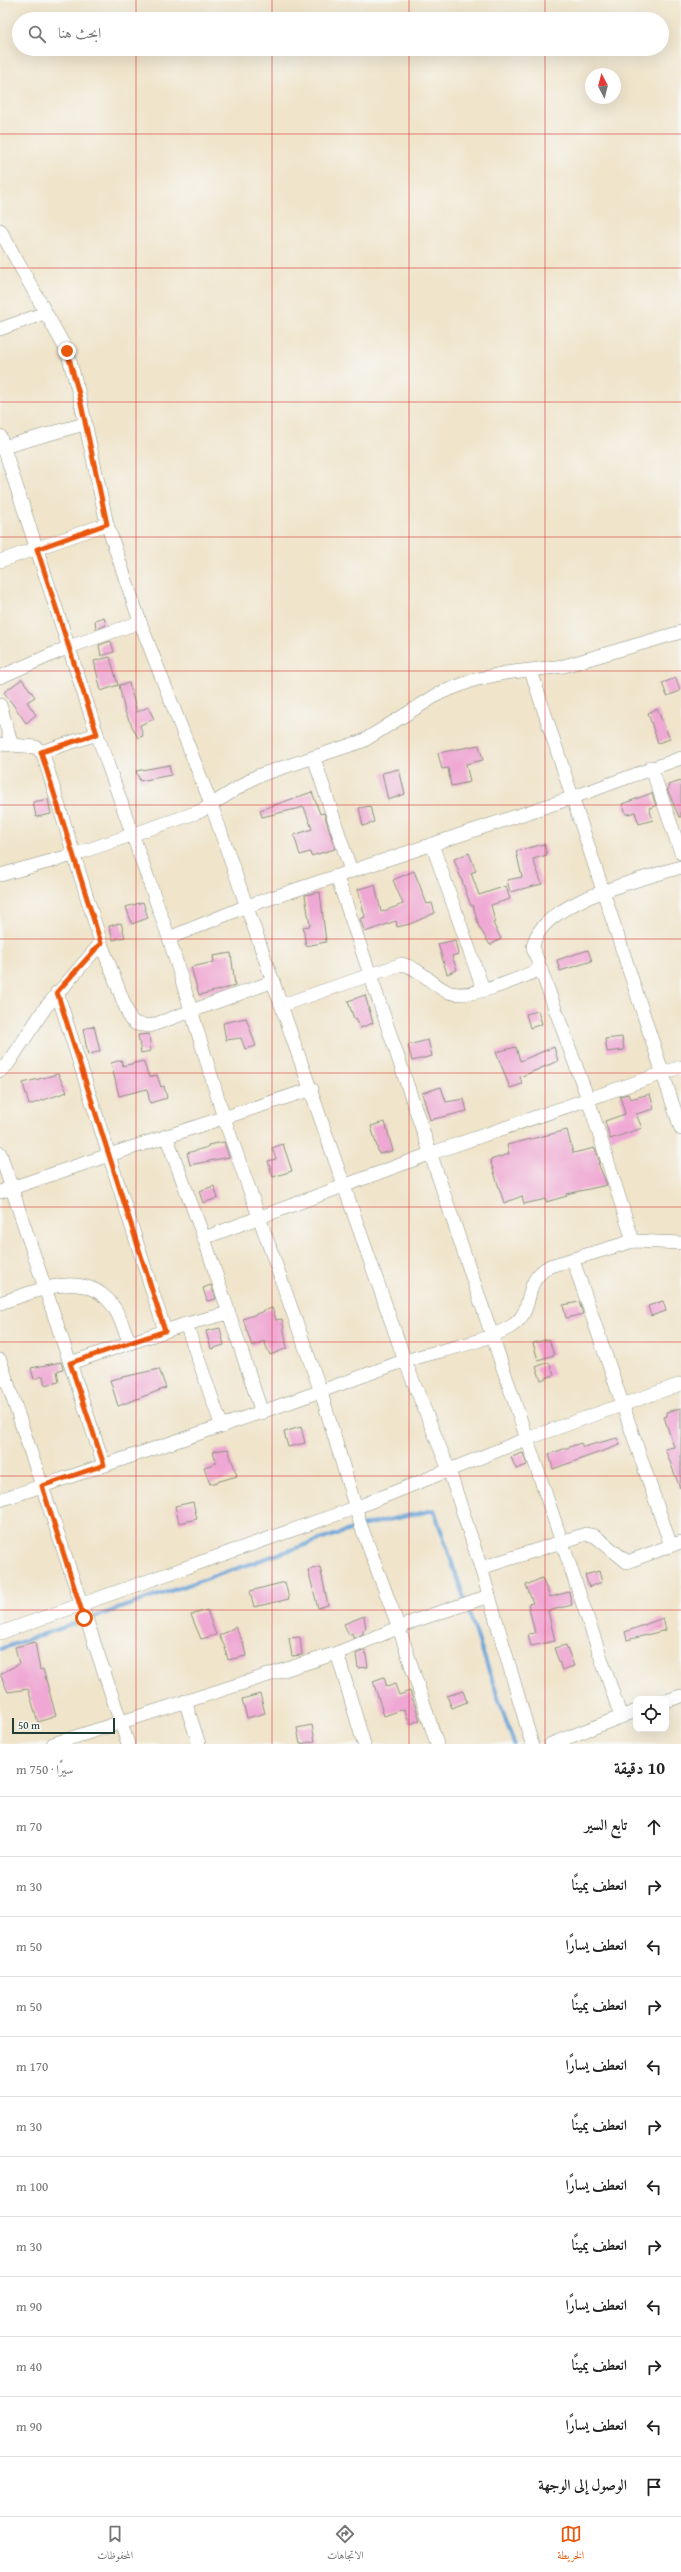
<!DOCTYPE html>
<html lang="ar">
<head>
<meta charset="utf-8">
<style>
  :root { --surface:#fff; --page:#f6f6f6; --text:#222; --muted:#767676; --line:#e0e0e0; --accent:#ea580c }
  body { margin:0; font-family:"Gentium Book Plus",Amiri,serif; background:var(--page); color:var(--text); direction:rtl }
  .controls { position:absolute; right:12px; bottom:12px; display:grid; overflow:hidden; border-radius:8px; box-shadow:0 4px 16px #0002 }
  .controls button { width:36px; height:36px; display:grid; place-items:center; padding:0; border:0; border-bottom:1px solid var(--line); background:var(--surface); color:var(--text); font:20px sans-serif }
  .compass { position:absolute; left:585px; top:68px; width:36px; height:36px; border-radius:50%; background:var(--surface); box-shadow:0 4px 16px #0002; rotate:353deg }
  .scale { position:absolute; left:12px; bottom:10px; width:103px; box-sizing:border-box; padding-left:4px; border:2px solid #1f3d34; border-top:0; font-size:11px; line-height:14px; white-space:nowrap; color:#1f3d34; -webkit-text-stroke:3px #f6f6f2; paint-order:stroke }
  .stop { position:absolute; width:12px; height:12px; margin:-9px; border:3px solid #ea580c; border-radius:50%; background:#fff }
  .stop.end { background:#ea580c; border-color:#fff; box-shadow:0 1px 4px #0008 }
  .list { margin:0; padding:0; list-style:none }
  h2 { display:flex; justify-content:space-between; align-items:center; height:52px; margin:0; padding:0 16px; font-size:17px }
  h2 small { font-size:13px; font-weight:400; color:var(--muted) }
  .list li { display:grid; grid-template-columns:26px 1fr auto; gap:12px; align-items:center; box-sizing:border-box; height:60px; padding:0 16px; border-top:1px solid var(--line) }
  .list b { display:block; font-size:15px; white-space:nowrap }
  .list em { font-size:13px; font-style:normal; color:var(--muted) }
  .icon { flex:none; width:22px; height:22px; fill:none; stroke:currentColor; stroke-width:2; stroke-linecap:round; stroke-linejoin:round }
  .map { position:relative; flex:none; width:681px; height:1744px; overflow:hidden; direction:ltr }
  .search { position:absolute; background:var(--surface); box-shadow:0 4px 16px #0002; left:12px; right:12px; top:12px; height:44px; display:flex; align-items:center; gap:10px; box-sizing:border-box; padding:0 14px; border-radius:22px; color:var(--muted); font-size:15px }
  .sheet { height:772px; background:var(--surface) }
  nav { display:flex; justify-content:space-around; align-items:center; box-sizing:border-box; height:56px; border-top:1px solid var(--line); background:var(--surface); font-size:11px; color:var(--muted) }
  nav a { display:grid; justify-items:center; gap:2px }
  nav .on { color:var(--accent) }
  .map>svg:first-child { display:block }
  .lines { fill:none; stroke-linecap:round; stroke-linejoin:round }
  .stream { stroke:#68a2d8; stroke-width:4 }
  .building { fill:#efa7d3 }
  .minor-casing { stroke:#88907f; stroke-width:14 }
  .minor { stroke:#fff; stroke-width:13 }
  .route { stroke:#ea580c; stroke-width:5 }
  .grid { fill:none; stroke:#d62828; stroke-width:1; stroke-opacity:0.55 }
</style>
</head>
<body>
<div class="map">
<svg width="681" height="1744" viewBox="0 0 681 1744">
  <rect width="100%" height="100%" fill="#f6f6f2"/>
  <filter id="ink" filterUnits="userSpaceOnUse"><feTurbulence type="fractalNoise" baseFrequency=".025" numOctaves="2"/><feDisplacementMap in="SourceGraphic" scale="8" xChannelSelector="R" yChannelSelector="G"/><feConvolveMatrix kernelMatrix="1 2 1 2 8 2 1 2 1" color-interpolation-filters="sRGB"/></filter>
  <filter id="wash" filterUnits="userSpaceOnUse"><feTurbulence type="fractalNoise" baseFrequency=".012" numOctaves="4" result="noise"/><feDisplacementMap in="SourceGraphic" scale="16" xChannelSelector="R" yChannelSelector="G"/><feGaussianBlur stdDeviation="0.9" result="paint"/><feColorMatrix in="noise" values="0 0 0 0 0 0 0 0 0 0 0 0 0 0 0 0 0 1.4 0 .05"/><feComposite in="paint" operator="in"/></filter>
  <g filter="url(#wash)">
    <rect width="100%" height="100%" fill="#f0e4ca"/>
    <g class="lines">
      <path class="stream" d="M0 1649 361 1526 434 1510 514 1744"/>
    </g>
    <g id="blocks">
      <g class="building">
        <path d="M104 617 106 625 96 629 95 620Z"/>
        <path d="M111 641 114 652 101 656 99 645Z"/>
        <path d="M110 657 118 685 101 691 94 661Z"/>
        <path d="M676 678 680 691 667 696 662 683Z"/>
        <path d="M22 679 35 697 27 702 36 715 26 723 4 692Z"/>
        <path d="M129 683 137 712 148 707 154 719 140 725 143 736 138 738 125 712 119 685Z"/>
        <path d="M657 709 670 739 658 743 648 713Z"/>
        <path d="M479 745 483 760 466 764 470 782 451 786 448 768 442 769 438 753Z"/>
        <path d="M169 765 171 775 140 781 136 771Z"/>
        <path d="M399 769 405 794 388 800 382 773Z"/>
        <path d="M681 781V817H679L667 789H669L668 785Z"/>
        <path d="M312 792 320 814 324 813 335 849 311 856 310 852 300 855 294 835 312 829 304 807 262 817 260 810Z"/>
        <path d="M652 793 656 806 649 808 653 820 639 824 635 812 627 815 622 804Z"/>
        <path d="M48 799 51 814 36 817 33 802Z"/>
        <path d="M370 806 374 822 363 826 359 808Z"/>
        <path d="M544 844 547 855 533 859 542 884 510 892 507 880 522 877 516 851Z"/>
        <path d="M469 853 476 871 471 873 479 895 506 886 510 899 491 905 495 922 493 923 501 939 490 945 479 927 473 905 471 906 454 859Z"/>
        <path d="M414 871 427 904 432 903 435 913 410 924 397 927 396 921 365 932 360 919 365 917 358 889 375 885 381 912 403 904 393 880Z"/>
        <path d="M320 892 326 942 306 946 303 927 310 926 305 895Z"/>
        <path d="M143 902 148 918 132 924 126 907Z"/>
        <path d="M121 923 125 937 113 940 109 926Z"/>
        <path d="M455 940 458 954 452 956 457 970 447 974 438 944Z"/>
        <path d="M588 950 592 961 560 971 557 960Z"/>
        <path d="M231 953 235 986 199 995 191 967 214 962 213 956Z"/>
        <path d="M365 995 373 1023 360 1028 356 1018 354 1019 348 1001Z"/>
        <path d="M538 1011 542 1024 530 1028 526 1014Z"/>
        <path d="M246 1018 256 1046 245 1049 241 1038 226 1040 223 1023Z"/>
        <path d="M94 1026 100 1051 88 1055 83 1029Z"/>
        <path d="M149 1034 151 1051 141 1053 138 1035Z"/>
        <path d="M622 1037 624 1050 607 1052 605 1039Z"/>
        <path d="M428 1040 432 1056 412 1061 408 1045Z"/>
        <path d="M516 1047 520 1061 554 1047 558 1061 520 1077 522 1084 510 1088 496 1052Z"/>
        <path d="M121 1060 123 1066 143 1061 149 1077 157 1075 161 1087 164 1086 167 1098 150 1103 147 1089 119 1096 111 1063Z"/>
        <path d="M58 1074 67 1092 29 1105 23 1083Z"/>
        <path d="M441 1087 446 1102 464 1099 467 1111 430 1120 422 1093Z"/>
        <path d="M628 1094 630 1099 650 1094 654 1109 636 1114 642 1128 610 1139 605 1121 625 1114 620 1096Z"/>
        <path d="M385 1122 393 1151 379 1154 371 1126Z"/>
        <path d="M567 1130 573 1153 595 1148 600 1163H598L607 1185 566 1194 567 1196 546 1202V1199L524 1204 522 1196 504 1203 490 1160 509 1154 507 1145Z"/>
        <path d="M224 1142 229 1157 190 1165 187 1153 208 1147V1145Z"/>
        <path d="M283 1144 292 1171 273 1177 268 1161 276 1159 272 1148Z"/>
        <path d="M214 1186 218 1198 203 1203 199 1191Z"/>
        <path d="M211 1285 216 1299 207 1301 203 1288Z"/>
        <path d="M663 1301 666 1311 651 1316 648 1306Z"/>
        <path d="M579 1302 583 1314 566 1318 563 1305Z"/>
        <path d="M272 1308 276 1320 282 1319 287 1348 270 1355 264 1341 252 1346 243 1319Z"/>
        <path d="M220 1328 224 1345 211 1349 206 1331Z"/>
        <path d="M549 1339 554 1355 538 1360 533 1343Z"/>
        <path d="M61 1362 63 1369 57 1371 59 1382 45 1385 43 1376 34 1379 31 1368Z"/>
        <path d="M549 1362 554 1375 541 1380 536 1367Z"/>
        <path d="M159 1369 166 1388 118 1406 110 1380Z"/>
        <path d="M681 1408V1488H680L665 1449 674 1447 664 1417 667 1416 666 1412Z"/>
        <path d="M301 1427 305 1443 288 1447 284 1432Z"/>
        <path d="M617 1438 620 1445 553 1469 549 1454 581 1443 583 1447Z"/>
        <path d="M228 1449 237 1476 210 1484 204 1467 216 1463 213 1451Z"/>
        <path d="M523 1453 527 1465 516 1469 511 1457Z"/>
        <path d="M193 1502 197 1519 179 1523 175 1506Z"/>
        <path d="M320 1567 328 1605 318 1608 308 1570Z"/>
        <path d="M599 1571 602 1582 589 1587 585 1575Z"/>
        <path d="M542 1578 550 1597 569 1592 572 1605 548 1611 555 1641 531 1646 528 1634 535 1633 528 1604 533 1603 526 1585Z"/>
        <path d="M285 1582 289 1599 254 1607 250 1591Z"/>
        <path d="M207 1610 216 1635 201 1639 191 1615Z"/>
        <path d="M364 1616 366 1629 363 1630V1634L353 1638 352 1633 349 1635 344 1624Z"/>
        <path d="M663 1618 666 1630 627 1640 625 1632Z"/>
        <path d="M235 1627 243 1642 246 1656 228 1660 225 1647 219 1636Z"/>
        <path d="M300 1637 302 1655 292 1656 289 1638Z"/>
        <path d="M35 1642 40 1670 43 1669 56 1716 38 1722 28 1689 8 1692 0 1674 19 1664 15 1647Z"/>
        <path d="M566 1645 574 1666 562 1670 554 1648Z"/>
        <path d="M365 1650 368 1667 358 1668 356 1654Z"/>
        <path d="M384 1677 387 1687 395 1684 399 1695 410 1691 420 1720 410 1724 404 1709 384 1716 373 1681Z"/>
        <path d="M463 1691 467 1702 452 1708 447 1696Z"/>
        <path d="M260 1694 265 1713 247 1718 242 1699Z"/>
        <path d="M312 1725 315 1741 300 1744 297 1728Z"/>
      </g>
    </g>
  </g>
  <g filter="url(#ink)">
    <use href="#blocks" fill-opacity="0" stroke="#88907f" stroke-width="1"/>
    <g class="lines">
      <defs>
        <g id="minor">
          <path d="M0 230 67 351 79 394 107 524 140 622 211 804 405 1361 449 1470 481 1568 532 1744"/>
          <path d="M0 329 45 313"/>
          <path d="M0 436 97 734 169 938 224 1118 321 1392 361 1526 399 1628 437 1744"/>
          <path d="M0 448 84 424"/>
          <path d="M0 561 107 524"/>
          <path d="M531 671 681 1129"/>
          <path d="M0 677 69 647 140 622"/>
          <path d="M0 705 12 745"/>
          <path d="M0 744 36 747 43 754 101 943 130 1019 136 1024 150 1026 274 981"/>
          <path d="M41 752 97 734"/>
          <path d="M314 758 351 871"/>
          <path d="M651 767 681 853"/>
          <path d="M432 844 483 989"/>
          <path d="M0 875 73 855 201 811 257 776 363 741 440 693 474 680 505 673 564 666 681 632"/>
          <path d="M337 877 621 1717"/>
          <path d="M169 938 247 906 571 798 681 758"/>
          <path d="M57 992 165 1331"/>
          <path d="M282 1005 402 964C421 969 430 983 446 991 467 1002 520 978 541 969"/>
          <path d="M0 1071 8 1064 45 1008 101 943"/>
          <path d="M166 1136 204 1238 262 1413"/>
          <path d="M0 1153 104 1465"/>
          <path d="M0 1192 109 1155 312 1089"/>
          <path d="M204 1238 432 1153 681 1067"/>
          <path d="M633 1241 588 1099 533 948C537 902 643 879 681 867"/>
          <path d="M573 1260 671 1546"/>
          <path d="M0 1303C37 1291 88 1266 115 1309 121 1319 125 1332 130 1343"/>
          <path d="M186 1324 222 1427"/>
          <path d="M0 1360 128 1744"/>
          <path d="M70 1363 186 1324 229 1313"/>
          <path d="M0 1500C132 1456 264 1413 395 1364 432 1351 476 1346 510 1327 538 1311 519 1283 550 1266L633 1241 681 1243"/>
          <path d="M481 1568 586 1534 595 1536 627 1562 681 1542"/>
          <path d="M0 1633 355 1508 526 1439 681 1384"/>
          <path d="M337 1653 364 1744"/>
          <path d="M185 1701 199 1744"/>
          <path d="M666 1701 681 1696"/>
          <path d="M53 1744 337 1653 417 1620 489 1596"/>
          <path d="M551 1744 636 1711"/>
        </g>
      </defs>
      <use href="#minor" class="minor-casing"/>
      <use href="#minor" class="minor"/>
    </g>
  </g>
  <g class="lines" filter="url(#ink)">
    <path class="route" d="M67 351 79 394 107 524 37 549 97 734 41 752 101 943 57 992 165 1331 70 1363 104 1465 42 1486 84 1618"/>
  </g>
  <path class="grid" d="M136 0V19M272 0V19M409 0V19M545 0V19M136 49V1744M272 49V1744M409 49V1744M545 49V1744M0 134H681M0 268H681M0 402H681M0 537H681M0 671H681M0 805H681M0 939H681M0 1073H681M0 1207H681M0 1342H681M0 1476H681M0 1610H681"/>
</svg>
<div class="controls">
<button><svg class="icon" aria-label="locate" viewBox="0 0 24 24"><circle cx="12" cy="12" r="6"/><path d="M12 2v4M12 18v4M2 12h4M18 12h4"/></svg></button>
</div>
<svg class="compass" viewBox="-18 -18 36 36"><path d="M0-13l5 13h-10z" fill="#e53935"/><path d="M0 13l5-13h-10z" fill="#767676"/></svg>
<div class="scale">50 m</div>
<div class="stop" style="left:84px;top:1618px"></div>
<div class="stop end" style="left:67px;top:351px"></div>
<div class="search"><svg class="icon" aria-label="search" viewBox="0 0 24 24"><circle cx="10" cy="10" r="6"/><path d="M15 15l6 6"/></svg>ابحث هنا</div>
</div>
<section class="sheet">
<h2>10 دقيقة<small>سيرًا · 750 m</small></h2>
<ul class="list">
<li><svg class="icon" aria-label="ahead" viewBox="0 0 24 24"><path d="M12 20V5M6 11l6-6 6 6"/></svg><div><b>تابع السير</b></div><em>70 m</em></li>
<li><svg class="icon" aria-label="right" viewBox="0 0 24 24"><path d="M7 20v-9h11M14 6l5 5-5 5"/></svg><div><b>انعطف يمينًا</b></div><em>30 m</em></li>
<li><svg class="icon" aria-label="left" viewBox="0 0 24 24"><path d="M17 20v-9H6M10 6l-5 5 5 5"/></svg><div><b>انعطف يسارًا</b></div><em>50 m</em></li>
<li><svg class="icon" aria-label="right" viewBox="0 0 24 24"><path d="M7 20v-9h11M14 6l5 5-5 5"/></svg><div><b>انعطف يمينًا</b></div><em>50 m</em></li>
<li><svg class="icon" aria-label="left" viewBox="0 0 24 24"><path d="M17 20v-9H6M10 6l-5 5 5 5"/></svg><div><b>انعطف يسارًا</b></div><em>170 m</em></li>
<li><svg class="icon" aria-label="right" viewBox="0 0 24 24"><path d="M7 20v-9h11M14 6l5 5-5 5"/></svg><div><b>انعطف يمينًا</b></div><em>30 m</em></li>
<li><svg class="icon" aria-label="left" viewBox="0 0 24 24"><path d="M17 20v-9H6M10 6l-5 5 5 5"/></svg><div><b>انعطف يسارًا</b></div><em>100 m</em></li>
<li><svg class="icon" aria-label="right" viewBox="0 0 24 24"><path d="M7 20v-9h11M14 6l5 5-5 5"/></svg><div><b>انعطف يمينًا</b></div><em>30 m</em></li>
<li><svg class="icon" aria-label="left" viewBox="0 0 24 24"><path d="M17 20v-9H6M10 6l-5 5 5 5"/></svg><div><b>انعطف يسارًا</b></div><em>90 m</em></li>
<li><svg class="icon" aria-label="right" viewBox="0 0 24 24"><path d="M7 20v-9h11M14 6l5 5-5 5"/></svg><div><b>انعطف يمينًا</b></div><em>40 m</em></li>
<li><svg class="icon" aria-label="left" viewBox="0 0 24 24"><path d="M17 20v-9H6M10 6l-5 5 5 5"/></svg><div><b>انعطف يسارًا</b></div><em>90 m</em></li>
<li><svg class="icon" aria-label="arrive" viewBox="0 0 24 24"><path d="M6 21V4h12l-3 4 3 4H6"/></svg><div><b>الوصول إلى الوجهة</b></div></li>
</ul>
</section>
<nav>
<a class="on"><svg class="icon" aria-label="map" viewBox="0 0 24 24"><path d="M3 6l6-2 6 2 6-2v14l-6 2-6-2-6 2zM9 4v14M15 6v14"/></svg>الخريطة</a>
<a><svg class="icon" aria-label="directions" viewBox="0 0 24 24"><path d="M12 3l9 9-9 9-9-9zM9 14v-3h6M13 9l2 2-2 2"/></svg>الاتجاهات</a>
<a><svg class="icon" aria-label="saved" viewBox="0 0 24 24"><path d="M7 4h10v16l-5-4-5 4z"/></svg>المحفوظات</a>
</nav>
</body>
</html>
